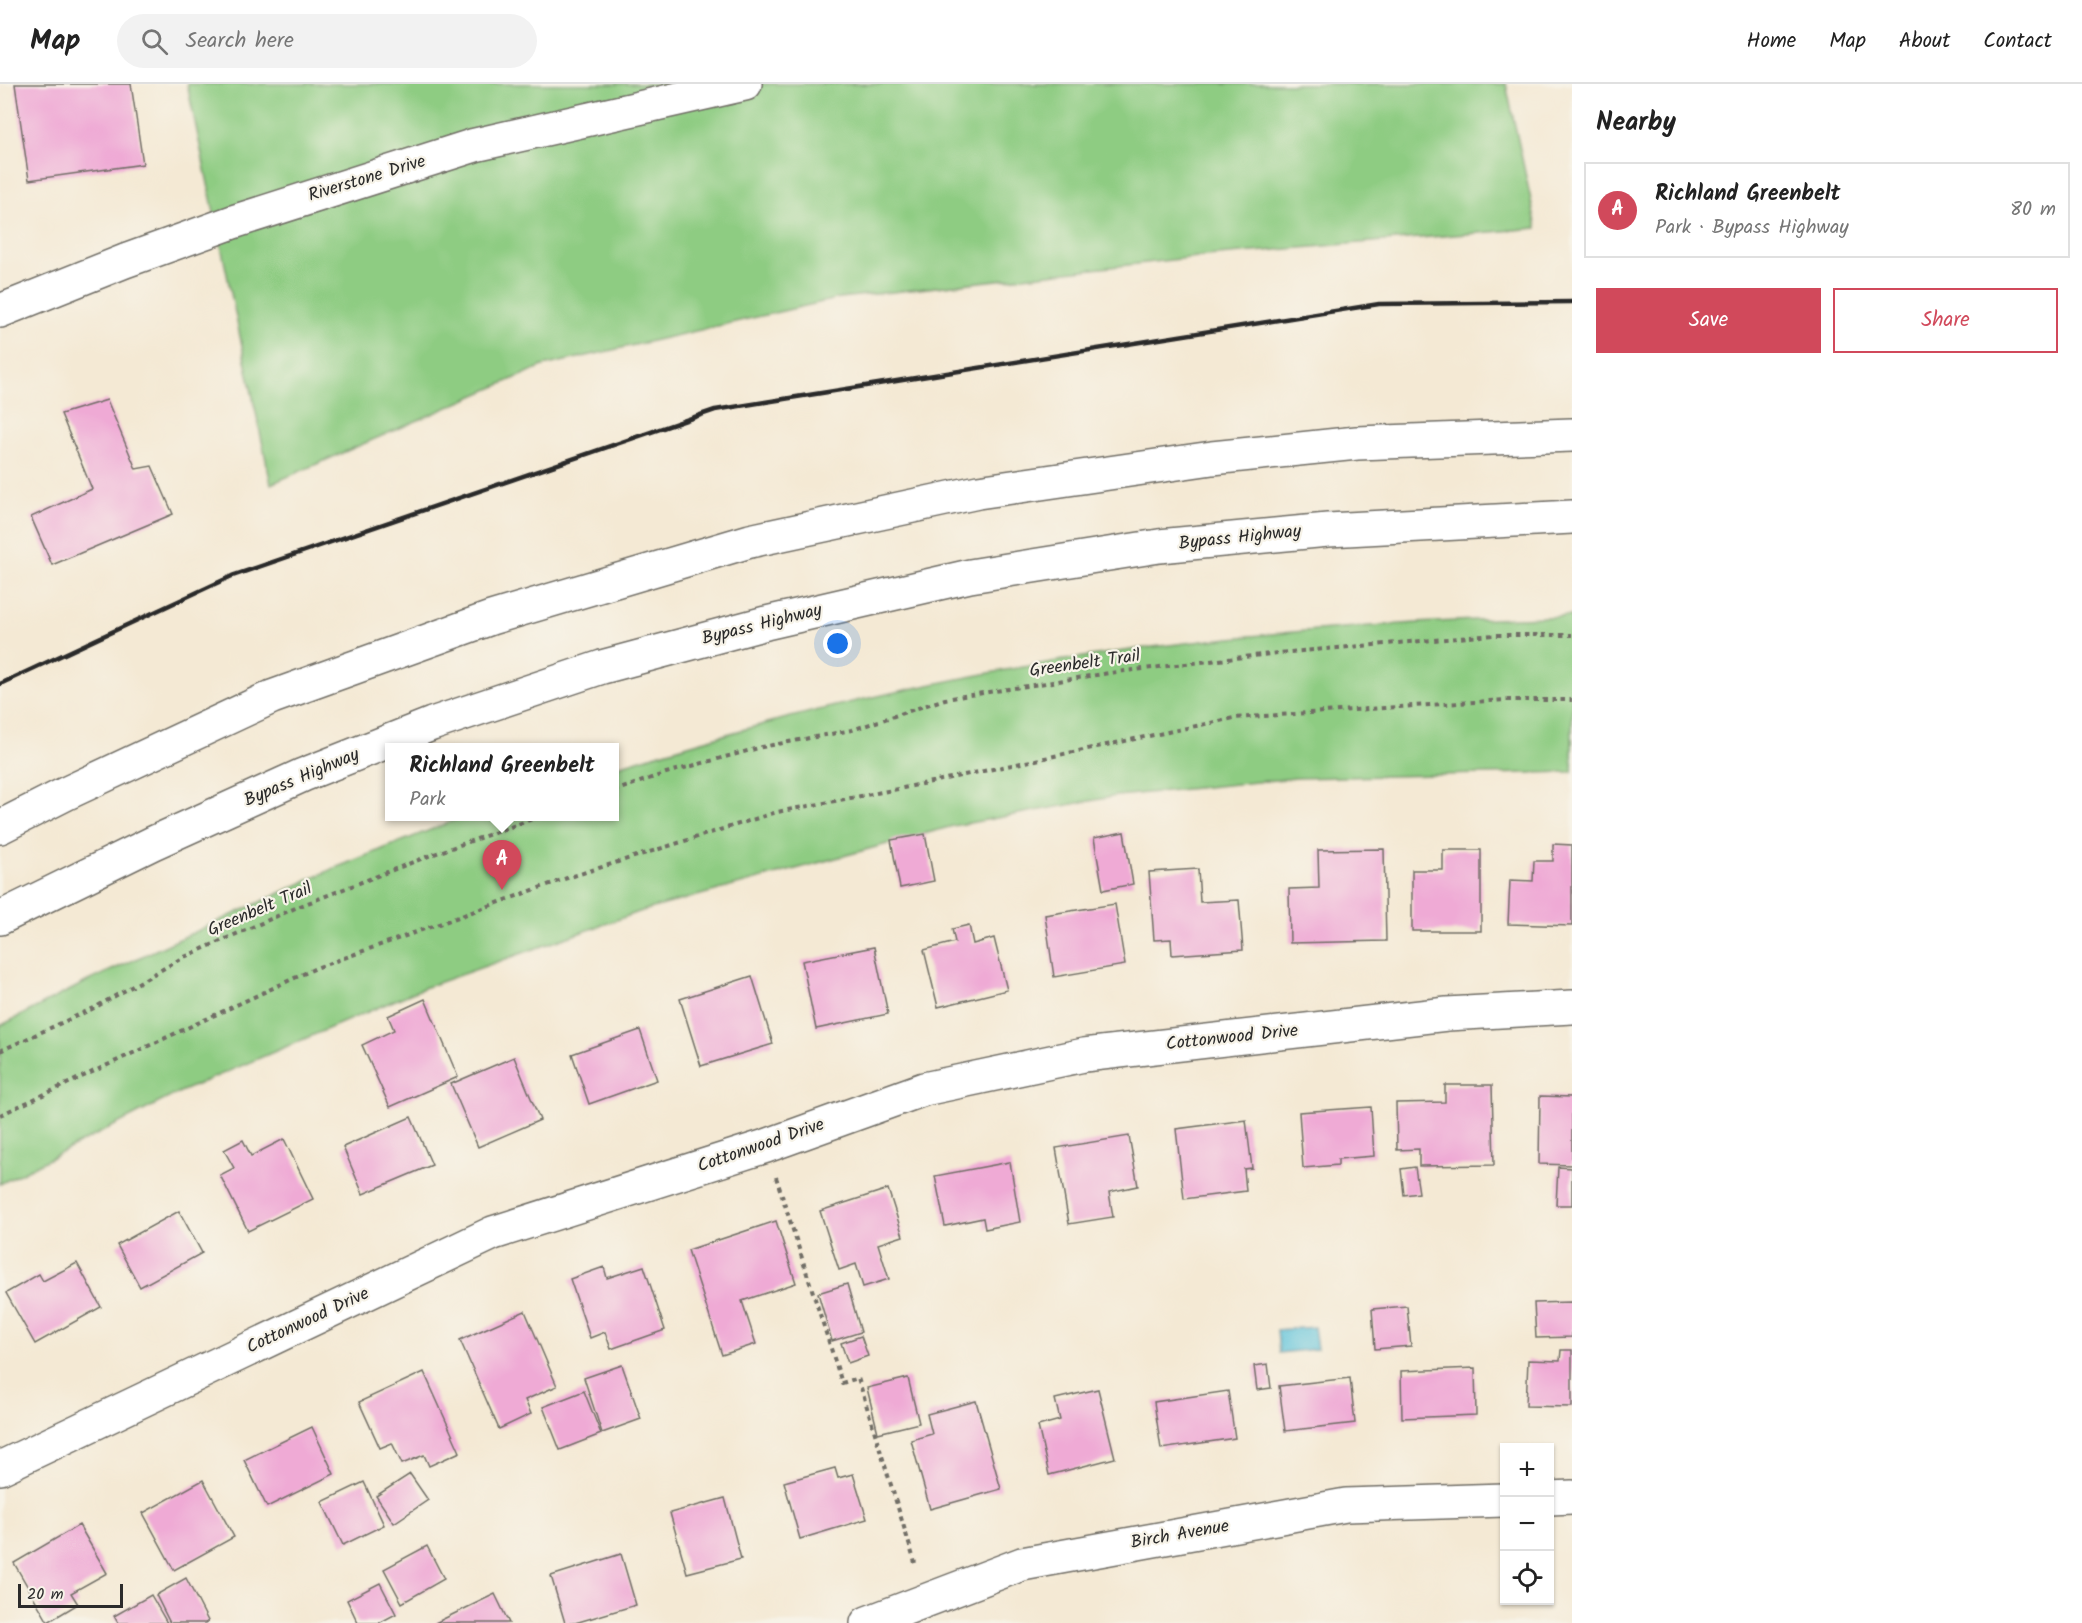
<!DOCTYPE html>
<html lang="en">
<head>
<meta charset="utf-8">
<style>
  :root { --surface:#fff; --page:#f2f2f2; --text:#222; --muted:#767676; --line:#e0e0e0; --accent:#d1495b }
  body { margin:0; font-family:Kalam,sans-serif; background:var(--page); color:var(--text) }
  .controls { position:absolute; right:18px; bottom:18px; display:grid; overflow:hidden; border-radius:0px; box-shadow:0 2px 4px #0004 }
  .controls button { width:54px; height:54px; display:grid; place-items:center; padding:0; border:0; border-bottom:2px solid var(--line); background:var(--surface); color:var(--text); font:30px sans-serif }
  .scale { position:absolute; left:18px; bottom:15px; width:105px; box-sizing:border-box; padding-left:6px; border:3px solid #2b2b2b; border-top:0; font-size:16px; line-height:21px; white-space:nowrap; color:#2b2b2b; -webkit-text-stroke:4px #f7f3e8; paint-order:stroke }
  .you { position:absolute; left:838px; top:560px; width:21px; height:21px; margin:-15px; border:4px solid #fff; border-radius:50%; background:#1a73e8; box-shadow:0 0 0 9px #1a73e833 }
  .badge { display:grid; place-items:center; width:39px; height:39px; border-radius:50%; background:var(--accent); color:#fff; font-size:20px; font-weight:700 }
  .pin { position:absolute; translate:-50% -50px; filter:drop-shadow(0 2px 3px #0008) }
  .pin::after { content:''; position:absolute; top:32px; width:21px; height:18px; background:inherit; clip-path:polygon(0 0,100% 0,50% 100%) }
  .popup { position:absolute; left:385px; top:659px; width:234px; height:78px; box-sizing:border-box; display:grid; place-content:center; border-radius:0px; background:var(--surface); filter:drop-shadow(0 2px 4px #0005); font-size:20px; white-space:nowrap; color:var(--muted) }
  .popup b { font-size:22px; color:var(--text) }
  .popup::after { content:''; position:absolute; left:50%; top:100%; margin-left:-12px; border:12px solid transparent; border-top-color:var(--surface) }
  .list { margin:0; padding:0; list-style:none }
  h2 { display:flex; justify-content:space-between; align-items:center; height:78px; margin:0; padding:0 24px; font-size:26px }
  h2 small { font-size:20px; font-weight:400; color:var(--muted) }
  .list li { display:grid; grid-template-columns:39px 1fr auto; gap:18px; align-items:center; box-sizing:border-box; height:96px; margin:0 12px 12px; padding:0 12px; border:2px solid var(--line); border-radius:0px }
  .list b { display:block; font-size:22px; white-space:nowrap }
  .list p { margin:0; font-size:20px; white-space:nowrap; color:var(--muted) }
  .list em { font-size:20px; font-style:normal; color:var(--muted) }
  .actions { display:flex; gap:12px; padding:18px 24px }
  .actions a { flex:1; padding:14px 0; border:2px solid var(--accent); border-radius:0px; text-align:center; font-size:21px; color:var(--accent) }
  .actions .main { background:var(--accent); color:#fff }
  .icon { flex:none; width:33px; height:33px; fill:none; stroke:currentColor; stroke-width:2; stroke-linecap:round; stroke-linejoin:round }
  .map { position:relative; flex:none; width:1572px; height:1539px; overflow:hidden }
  header { display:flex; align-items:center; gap:36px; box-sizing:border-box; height:84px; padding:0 30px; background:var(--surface); border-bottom:2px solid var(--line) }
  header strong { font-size:28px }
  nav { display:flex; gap:33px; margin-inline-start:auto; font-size:21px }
  .search { width:420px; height:54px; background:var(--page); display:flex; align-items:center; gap:15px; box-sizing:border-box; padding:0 21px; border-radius:33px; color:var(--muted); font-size:22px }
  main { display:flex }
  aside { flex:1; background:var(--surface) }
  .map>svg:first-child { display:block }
  .green { fill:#8ecc82; stroke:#5c7c56; stroke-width:1.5 }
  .water { fill:#5cc2da; stroke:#447682; stroke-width:1.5 }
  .building { fill:#efaad5 }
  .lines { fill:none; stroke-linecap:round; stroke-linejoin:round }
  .minor-casing { stroke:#716e66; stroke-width:36 }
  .highway-casing { stroke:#716e66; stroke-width:36 }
  .path { stroke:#716e66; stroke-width:4; stroke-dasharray:4.5 4.5; stroke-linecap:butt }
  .minor { stroke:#fff; stroke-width:33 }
  .highway { stroke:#fff; stroke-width:33 }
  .rail { stroke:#2b2b2b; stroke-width:4.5 }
  .labels { text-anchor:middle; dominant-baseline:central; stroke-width:4.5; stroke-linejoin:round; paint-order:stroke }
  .street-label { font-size:18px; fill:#2b2b2b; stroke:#f7f3e8 }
</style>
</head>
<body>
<header>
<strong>Map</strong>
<div class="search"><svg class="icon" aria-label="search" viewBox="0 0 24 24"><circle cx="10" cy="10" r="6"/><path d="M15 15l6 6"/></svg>Search here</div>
<nav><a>Home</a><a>Map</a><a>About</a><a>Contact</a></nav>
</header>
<main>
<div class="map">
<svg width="1572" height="1539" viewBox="0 0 1572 1539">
  <rect width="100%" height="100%" fill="#f7f3e8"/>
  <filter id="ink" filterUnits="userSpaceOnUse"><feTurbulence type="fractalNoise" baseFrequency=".0167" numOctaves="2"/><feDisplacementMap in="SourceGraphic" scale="12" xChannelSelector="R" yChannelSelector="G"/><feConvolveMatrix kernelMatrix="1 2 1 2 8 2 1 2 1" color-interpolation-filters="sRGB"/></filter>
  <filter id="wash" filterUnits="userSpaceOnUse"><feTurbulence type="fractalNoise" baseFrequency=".008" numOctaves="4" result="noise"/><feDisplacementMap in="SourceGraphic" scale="24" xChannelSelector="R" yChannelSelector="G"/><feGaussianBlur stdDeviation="1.35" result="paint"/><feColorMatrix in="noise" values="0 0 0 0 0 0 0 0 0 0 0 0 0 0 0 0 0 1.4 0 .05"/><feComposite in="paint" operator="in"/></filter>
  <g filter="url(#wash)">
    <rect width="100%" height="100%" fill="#f4e9d4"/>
    <g class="green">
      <path d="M187 0H1506L1537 144 1206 172 840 214 543 282 271 400Z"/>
      <path d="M1572 532V688L1296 694 1117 712 953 742 642 827 426 903 180 1008 0 1100V942L88 897 330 786 465 732H614L615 683C807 623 1011 578 1211 556 1331 543 1451 536 1572 532Z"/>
    </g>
    <path class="water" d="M1314 1243 1317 1265 1279 1269 1277 1246Z"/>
    <g id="blocks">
      <g class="building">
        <path d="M15 0H131L143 80 29 96Z"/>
        <path d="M107 316 136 385 152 382 173 430 52 481 31 433 92 405 61 330Z"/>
        <path d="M1124 748 1133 800 1103 806 1094 754Z"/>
        <path d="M925 750 934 797 900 804 891 756Z"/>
        <path d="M1553 760 1572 761V842L1508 840 1510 796 1533 797 1534 777H1553Z"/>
        <path d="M1384 765 1386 857 1290 859 1289 805 1319 804 1318 766Z"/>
        <path d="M1443 766H1481V847H1412V786H1443Z"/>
        <path d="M1198 785 1200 818 1239 816 1243 866 1172 871 1171 855 1154 856 1149 788Z"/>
        <path d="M1115 820 1125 881 1054 893 1045 831Z"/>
        <path d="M969 841 973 860 994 854 1007 906 938 923 924 866 955 858 952 845Z"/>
        <path d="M874 863 888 930 816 945 802 877Z"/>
        <path d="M752 892 773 960 701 982 680 915Z"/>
        <path d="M425 915 458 993 390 1023 362 961 394 946 388 932Z"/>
        <path d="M640 946 657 996 589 1020 572 970Z"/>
        <path d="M514 973 540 1036 478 1063 451 1000Z"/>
        <path d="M1445 1001H1492L1494 1081 1419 1082V1065L1397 1066 1396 1019 1445 1018Z"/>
        <path d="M1540 1012 1572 1013V1081L1539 1080Z"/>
        <path d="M1371 1023 1374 1072 1338 1075V1081L1303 1084 1299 1028Z"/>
        <path d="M411 1033 432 1081 363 1110 343 1063Z"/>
        <path d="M1246 1036 1252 1084 1244 1085 1246 1107 1184 1115 1176 1045Z"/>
        <path d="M1129 1052 1138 1102 1109 1108 1113 1133 1069 1140 1056 1064Z"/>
        <path d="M284 1055 313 1115 248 1147 220 1091 234 1084 224 1066 243 1056 251 1072Z"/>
        <path d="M1010 1078 1020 1138 985 1145 983 1134 945 1142 935 1092Z"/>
        <path d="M1415 1083 1419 1109 1404 1111 1401 1085Z"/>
        <path d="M1558 1083 1572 1084V1121H1556Z"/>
        <path d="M888 1105 903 1152 878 1160 889 1195 863 1203 856 1180 839 1186 820 1127Z"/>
        <path d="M179 1127 202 1169 140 1203 117 1161Z"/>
        <path d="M776 1137 796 1199 742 1217 756 1260 722 1271 688 1166Z"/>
        <path d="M77 1179 101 1223 35 1260 6 1209 39 1190 43 1197Z"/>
        <path d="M644 1182 665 1246 611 1265 605 1248 590 1254 570 1195 604 1183 607 1194Z"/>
        <path d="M847 1200 861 1248 832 1257 818 1209Z"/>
        <path d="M1572 1218V1253L1536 1254 1534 1219Z"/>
        <path d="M1407 1222 1411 1262 1375 1265 1372 1225Z"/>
        <path d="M525 1227 557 1302 525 1316 531 1330 499 1345 460 1256Z"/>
        <path d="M861 1252 868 1272 848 1279 841 1259Z"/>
        <path d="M1561 1266H1572V1323L1526 1322 1528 1276 1560 1277Z"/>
        <path d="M1268 1280 1271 1304 1257 1306 1254 1282Z"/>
        <path d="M622 1281 641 1335 602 1349 584 1294Z"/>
        <path d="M1475 1284 1476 1331 1402 1334 1401 1287Z"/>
        <path d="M424 1288 460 1368 429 1382 424 1371 402 1380 392 1359 380 1364 359 1318Z"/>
        <path d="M908 1294 919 1339 878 1349 867 1304Z"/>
        <path d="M1350 1294 1355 1339 1285 1347 1279 1302Z"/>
        <path d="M1098 1305 1115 1374 1049 1391 1038 1342 1060 1336 1055 1315Z"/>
        <path d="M584 1307 601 1350 560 1366 543 1323Z"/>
        <path d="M1228 1307 1235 1354 1161 1365 1154 1318Z"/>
        <path d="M976 1317 1001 1405 930 1425 911 1356 932 1350 927 1330Z"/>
        <path d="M312 1343 334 1390 267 1423 244 1376Z"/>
        <path d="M835 1384 838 1394 853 1390 867 1435 800 1455 784 1398Z"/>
        <path d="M410 1390 428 1416 394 1439 376 1412Z"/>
        <path d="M203 1396 234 1453 174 1486 143 1429Z"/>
        <path d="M364 1398 384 1441 343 1461 322 1418Z"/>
        <path d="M725 1414 741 1475 687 1489 670 1429Z"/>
        <path d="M79 1441 107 1489 71 1509 78 1520 48 1538 14 1479Z"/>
        <path d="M427 1462 444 1495 402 1519 384 1485Z"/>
        <path d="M621 1470 636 1521 575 1539H565L551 1492Z"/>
        <path d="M186 1494 208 1537 205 1539H170L156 1511Z"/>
        <path d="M380 1499 396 1530 379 1539H358L347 1516Z"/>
        <path d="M495 1510 509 1539H435Z"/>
        <path d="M151 1511 167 1539H118L114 1532Z"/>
      </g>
    </g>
  </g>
  <g filter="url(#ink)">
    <use href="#blocks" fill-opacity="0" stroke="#716e66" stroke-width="1.5"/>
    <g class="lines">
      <defs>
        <g id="minor">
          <path d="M0 227 125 177 233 138 475 61 745 0"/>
          <path d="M0 1384 493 1149 766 1062 924 1005 1084 971 1447 930 1572 923"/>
          <path d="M1550 1414 1572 1413"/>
          <path d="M867 1539 1022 1480 1346 1421 1504 1416"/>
        </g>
        <g id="highway">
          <path d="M0 743 67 709 272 613 491 534 750 457 978 408 1212 374 1357 359 1572 351"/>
          <path d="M0 834 153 759 303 691 432 640 602 583 766 539 970 492 1159 462 1328 446 1572 433"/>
        </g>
      </defs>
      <use href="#minor" class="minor-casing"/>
      <use href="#highway" class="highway-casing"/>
      <g class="path">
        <path d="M614 707 666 689 762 663 852 646 945 615 1109 589 1278 569 1494 551H1572"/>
        <path d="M0 967 94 924 182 874 300 822 426 773 541 732"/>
        <path d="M0 1031 316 884 567 794 777 728 903 704 1234 634 1504 616H1572"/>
        <path d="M776 1093 842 1299 858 1294 915 1479"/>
      </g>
      <use href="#minor" class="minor"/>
      <use href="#highway" class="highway"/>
      <path class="rail" d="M0 600 232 492 715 326 1379 220 1572 218"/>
    </g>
  </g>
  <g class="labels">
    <g class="street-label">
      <text transform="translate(367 95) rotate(-17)">Riverstone Drive</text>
      <text transform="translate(1240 454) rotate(-6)">Bypass Highway</text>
      <text transform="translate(762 541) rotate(-14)">Bypass Highway</text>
      <text transform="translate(1085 580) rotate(-8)">Greenbelt Trail</text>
      <text transform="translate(302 694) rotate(-23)">Bypass Highway</text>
      <text transform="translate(260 826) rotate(-23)">Greenbelt Trail</text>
      <text transform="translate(1232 954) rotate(-6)">Cottonwood Drive</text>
      <text transform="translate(761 1062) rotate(-19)">Cottonwood Drive</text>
      <text transform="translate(308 1237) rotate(-25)">Cottonwood Drive</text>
      <text transform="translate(1180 1451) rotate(-10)">Birch Avenue</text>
    </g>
  </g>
</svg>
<div class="controls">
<button>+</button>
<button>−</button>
<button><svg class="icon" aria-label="locate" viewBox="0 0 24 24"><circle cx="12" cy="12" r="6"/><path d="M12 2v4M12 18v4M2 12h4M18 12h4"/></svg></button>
</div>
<div class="scale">20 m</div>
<div class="you"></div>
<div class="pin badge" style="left:502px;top:806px">A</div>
<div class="popup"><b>Richland Greenbelt</b>Park</div>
</div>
<aside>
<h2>Nearby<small></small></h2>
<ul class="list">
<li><span class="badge">A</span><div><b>Richland Greenbelt</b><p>Park · Bypass Highway</p></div><em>80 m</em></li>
</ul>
<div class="actions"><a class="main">Save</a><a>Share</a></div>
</aside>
</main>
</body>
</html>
